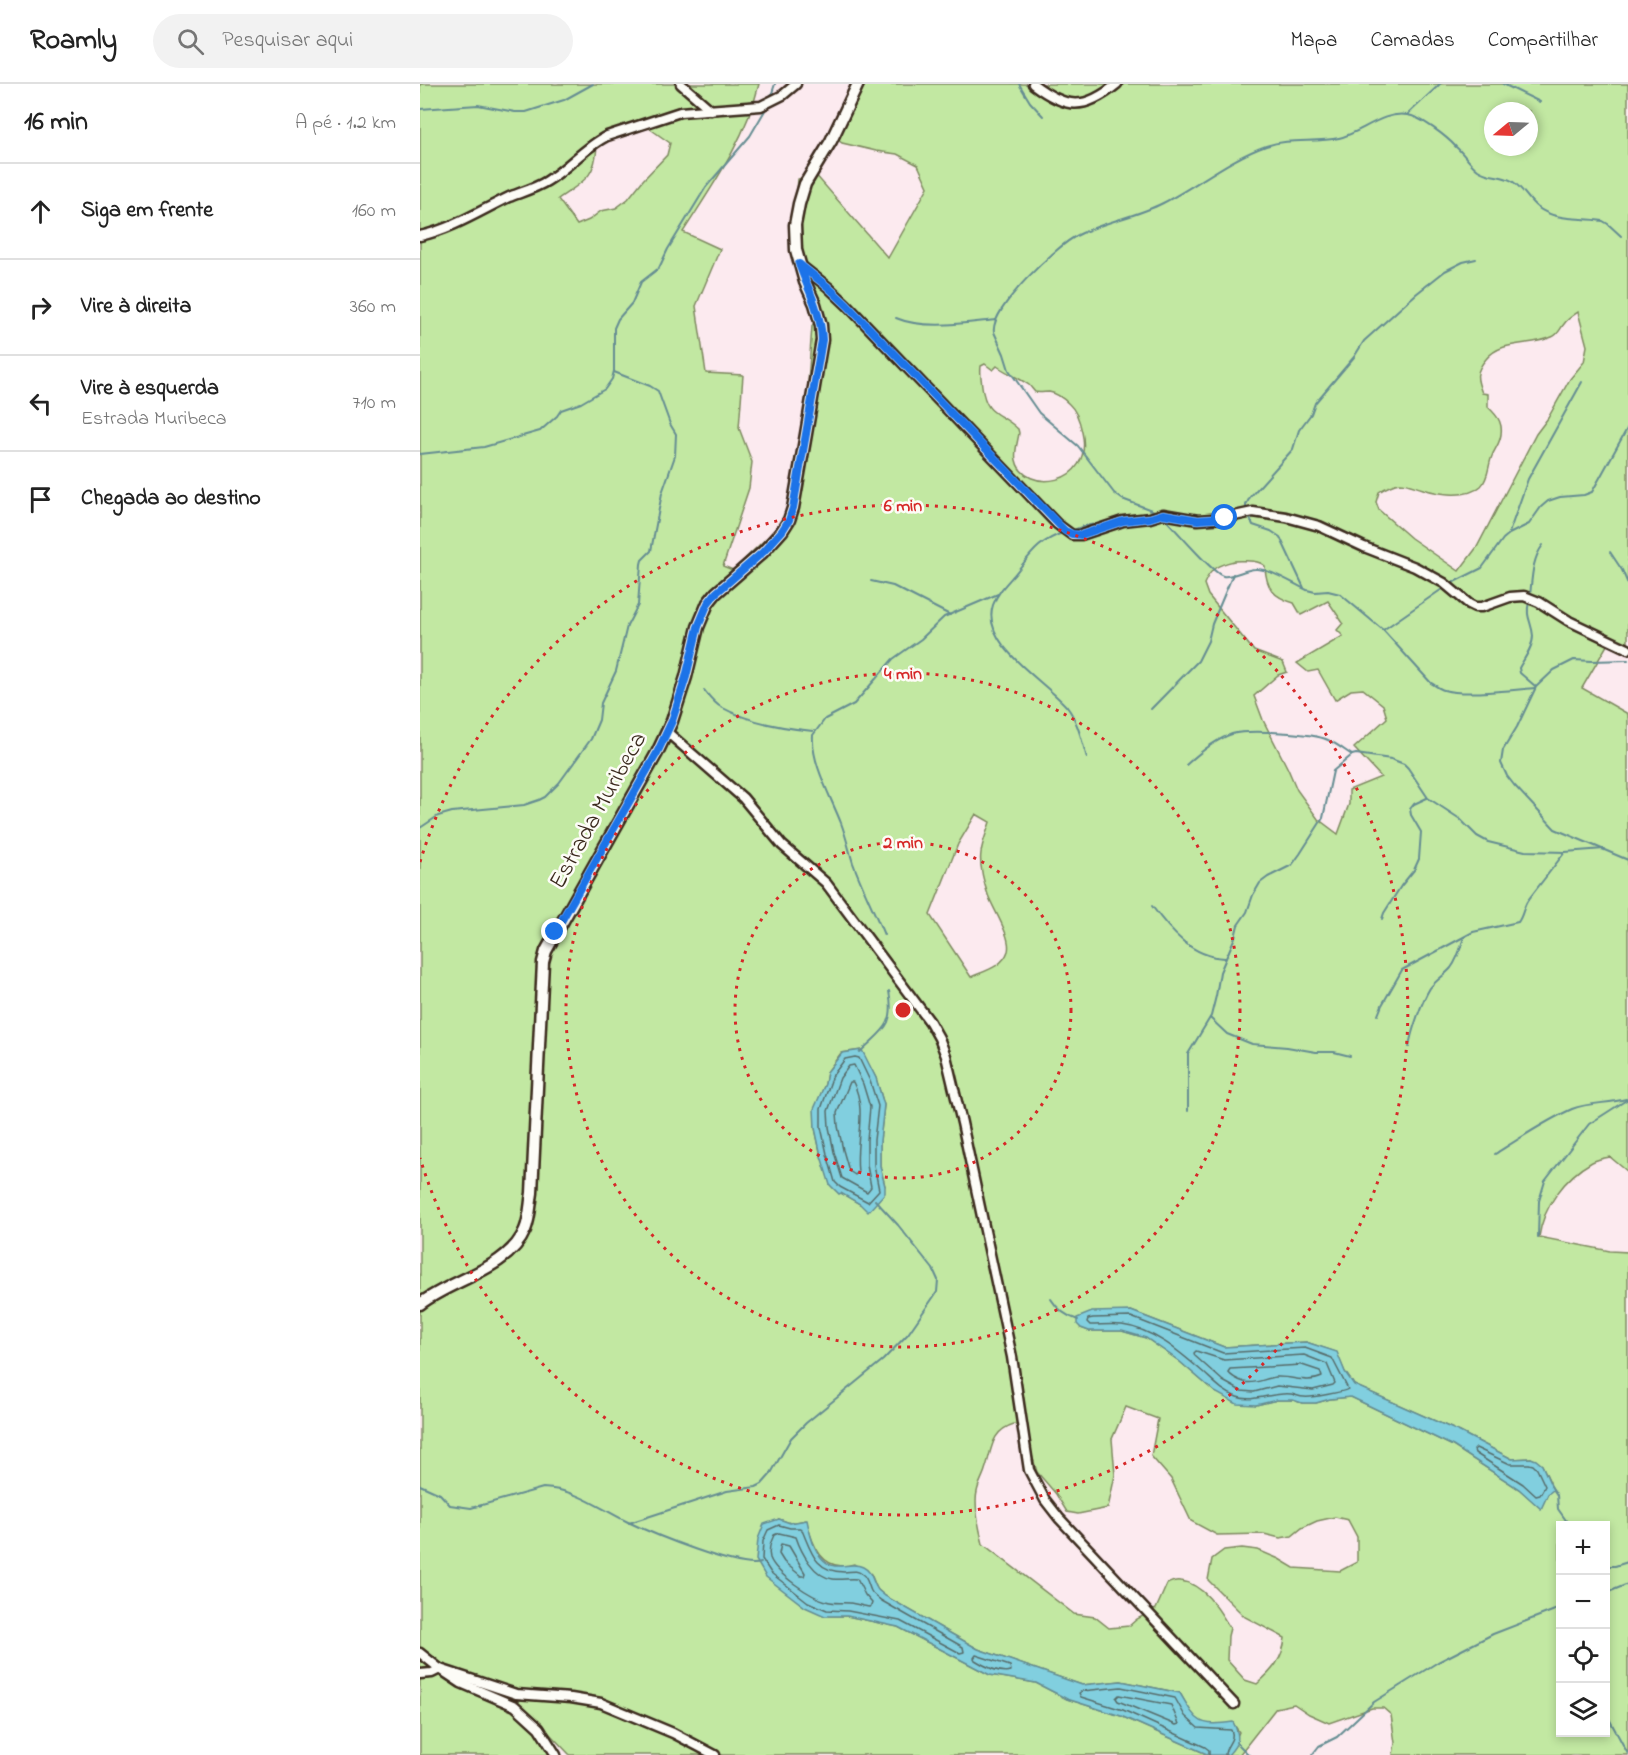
<!DOCTYPE html>
<html lang="pt">
<head>
<meta charset="utf-8">
<style>
  :root { --surface:#fff; --page:#f2f2f2; --text:#222; --muted:#767676; --line:#e0e0e0 }
  body { margin:0; font-family:"Indie Flower",sans-serif; background:var(--page); color:var(--text) }
  .controls { position:absolute; right:18px; bottom:18px; display:grid; overflow:hidden; border-radius:0px; box-shadow:0 3px 9px #0003 }
  .controls button { width:54px; height:54px; display:grid; place-items:center; padding:0; border:0; border-bottom:2px solid var(--line); background:var(--surface); color:var(--text); font:30px sans-serif }
  .compass { position:absolute; left:1064px; top:18px; width:54px; height:54px; border-radius:50%; background:var(--surface); box-shadow:0 3px 9px #0003; rotate:251deg }
  .stop { position:absolute; width:18px; height:18px; margin:-14px; border:4px solid #1a73e8; border-radius:50%; background:#fff }
  .stop.end { background:#1a73e8; border-color:#fff; box-shadow:0 2px 6px #0008 }
  .list { margin:0; padding:0; list-style:none }
  h2 { display:flex; justify-content:space-between; align-items:center; height:78px; margin:0; padding:0 24px; font-size:26px }
  h2 small { font-size:20px; font-weight:400; color:var(--muted) }
  .list li { display:grid; grid-template-columns:39px 1fr auto; gap:18px; align-items:center; box-sizing:border-box; height:96px; padding:0 24px; border-top:2px solid var(--line) }
  .list b { display:block; font-size:22px; white-space:nowrap }
  .list p { margin:0; font-size:20px; white-space:nowrap; color:var(--muted) }
  .list em { font-size:20px; font-style:normal; color:var(--muted) }
  .icon { flex:none; width:33px; height:33px; fill:none; stroke:currentColor; stroke-width:2; stroke-linecap:round; stroke-linejoin:round }
  .map { position:relative; flex:none; width:1208px; height:1671px; overflow:hidden }
  header { display:flex; align-items:center; gap:36px; box-sizing:border-box; height:84px; padding:0 30px; background:var(--surface); border-bottom:2px solid var(--line) }
  header strong { font-size:28px }
  nav { display:flex; gap:33px; margin-inline-start:auto; font-size:21px }
  .search { width:420px; height:54px; background:var(--page); display:flex; align-items:center; gap:15px; box-sizing:border-box; padding:0 21px; border-radius:33px; color:var(--muted); font-size:22px }
  main { display:flex }
  aside { flex:1; background:var(--surface) }
  .map>svg:first-child { display:block }
  .green { fill:#c2e8a2; stroke:#7e8960; stroke-width:1.5; fill-rule:evenodd }
  .water { fill:#81cfdf; stroke:#658d92; stroke-width:1.5 }
  .lines { fill:none; stroke-linecap:round; stroke-linejoin:round }
  .shore { stroke:#576c6b; stroke-width:1.5 }
  .stream { stroke:#658d92; stroke-width:2 }
  .minor-casing { stroke:#3b2a1e; stroke-width:13 }
  .tertiary-casing { stroke:#3b2a1e; stroke-width:15 }
  .minor { stroke:#fdfcf7; stroke-width:8 }
  .tertiary { stroke:#fdfcf7; stroke-width:10 }
  .route { stroke:#1a73e8; stroke-width:8 }
  .ring { fill:none; stroke:#d62828; stroke-width:3; stroke-dasharray:3 6 }
  .labels { text-anchor:middle; dominant-baseline:central; stroke-width:5; stroke-linejoin:round; paint-order:stroke }
  .street-label { font-size:24px; fill:#3b2a1e; stroke:#fdfcf7 }
  .centre { fill:#d62828; stroke:#fdfcf7; stroke-width:3 }
  .ring-label { font-size:18px; text-anchor:middle; font-weight:bold; fill:#d62828; stroke:#fdfcf7; stroke-width:5; stroke-linejoin:round; paint-order:stroke }
</style>
</head>
<body>
<header>
<strong>Roamly</strong>
<div class="search"><svg class="icon" aria-label="search" viewBox="0 0 24 24"><circle cx="10" cy="10" r="6"/><path d="M15 15l6 6"/></svg>Pesquisar aqui</div>
<nav><a>Mapa</a><a>Camadas</a><a>Compartilhar</a></nav>
</header>
<main>
<aside>
<h2>16 min<small>A pé · 1.2 km</small></h2>
<ul class="list">
<li><svg class="icon" aria-label="ahead" viewBox="0 0 24 24"><path d="M12 20V5M6 11l6-6 6 6"/></svg><div><b>Siga em frente</b></div><em>160 m</em></li>
<li><svg class="icon" aria-label="right" viewBox="0 0 24 24"><path d="M7 20v-9h11M14 6l5 5-5 5"/></svg><div><b>Vire à direita</b></div><em>360 m</em></li>
<li><svg class="icon" aria-label="left" viewBox="0 0 24 24"><path d="M17 20v-9H6M10 6l-5 5 5 5"/></svg><div><b>Vire à esquerda</b><p>Estrada Muribeca</p></div><em>710 m</em></li>
<li><svg class="icon" aria-label="arrive" viewBox="0 0 24 24"><path d="M6 21V4h12l-3 4 3 4H6"/></svg><div><b>Chegada ao destino</b></div></li>
</ul>
</aside>
<div class="map">
<svg width="1208" height="1671" viewBox="0 0 1208 1671">
  <rect width="100%" height="100%" fill="#fceaef"/>
  <filter id="ink" filterUnits="userSpaceOnUse"><feTurbulence type="fractalNoise" baseFrequency=".0167" numOctaves="2"/><feDisplacementMap in="SourceGraphic" scale="12" xChannelSelector="R" yChannelSelector="G"/><feConvolveMatrix kernelMatrix="1 2 1 2 8 2 1 2 1" color-interpolation-filters="sRGB"/></filter>
  <g filter="url(#ink)">
    <path class="green" d="M0 0H339C326 55 293 101 263 148L300 165 276 222 286 289 323 291 319 344 332 378 329 404 303 482 313 486 354 447 369 430 374 379 386 327 392 242 395 236 394 228 386 211 375 128 378 95 395 90 468 174 508 103 498 81 477 70 456 67 422 59 414 53 436 0H1208V566L1190 556 1162 604 1208 630V1088L1190 1073C1184 1074 1177 1075 1172 1078 1145 1093 1123 1123 1119 1153L1190 1167 1208 1168V1671H973L975 1659 971 1631 963 1624H952L909 1639 889 1630 874 1620 856 1624 819 1671H808L819 1648 813 1639C777 1643 777 1639 760 1609L701 1597 662 1601 558 1565 465 1512 457 1505 451 1490 434 1480C402 1490 392 1460 386 1436L370 1439 359 1435 405 1532H427L478 1543 570 1591 616 1599 647 1615 701 1632 789 1671H150L128 1648 138 1671H0ZM1073 27H1109V63H1073ZM226 42 250 59 247 71 223 96 208 115 196 124 181 127 169 136 157 141 138 115C163 97 175 95 177 62L194 50ZM1158 228 1167 262 1164 278 1150 295 1128 334 1116 350 1057 463 1039 487 991 454 959 426 956 418 959 408C965 404 973 400 980 399 988 399 995 403 1003 405 1019 410 1047 415 1061 402 1069 394 1068 381 1072 372 1074 366 1078 362 1080 355 1084 341 1079 333 1068 323V310L1062 309C1056 294 1055 288 1066 275 1082 255 1110 263 1132 253 1139 250 1139 246 1144 240 1147 235 1154 231 1158 228ZM565 280 573 286 577 282C587 289 599 294 609 301 611 303 613 306 615 308 618 309 625 308 629 308 636 309 644 315 649 320 657 327 660 338 662 348 675 403 603 410 596 376 594 368 598 357 599 349L598 345C579 327 566 333 562 302 561 295 560 289 561 282ZM814 477C824 477 838 475 845 482 846 504 853 513 874 519L881 531 908 517 923 539 917 546 923 552 877 579 888 588 898 586 915 616 931 606 943 605 963 621 967 634 934 664 961 693 929 706V720L918 750 898 735 877 706 868 685 843 636 834 612 858 591 867 588 863 578 834 567 788 511 784 500C791 484 797 481 814 477ZM556 730 570 738C567 748 562 759 561 769 559 782 564 799 568 811 573 825 592 853 588 867 583 883 564 887 551 893L510 831 538 760ZM441 966 456 994 464 1021 460 1057V1082L465 1102 440 1120 421 1109 401 1072 395 1044V1025L405 1000 407 988 421 969ZM711 1227 804 1263 886 1258 916 1268 925 1288 934 1301 1040 1348 1092 1375 1111 1374 1122 1381 1130 1398 1128 1409 1121 1424 1099 1405 1033 1362 931 1313 910 1315 896 1319H882L873 1316H857L836 1321 795 1308 759 1277 726 1254 702 1247H669L661 1244ZM706 1323 738 1335 731 1372 751 1395 771 1437 797 1451 844 1450 860 1454 872 1452 882 1444 897 1437 915 1433 928 1436 937 1453V1478L920 1487 874 1484 859 1475 838 1466 822 1464 804 1466 792 1475 788 1496 825 1533 865 1554C863 1575 852 1587 837 1600L825 1596 807 1576 808 1552 810 1544C799 1526 784 1500 761 1497 757 1496 751 1498 747 1500L736 1525 717 1535 709 1542 689 1544 675 1533 654 1530 563 1460C560 1448 554 1420 557 1408 558 1401 563 1393 565 1386 572 1367 570 1347 594 1340L601 1345 611 1368 617 1388 636 1410 647 1428 658 1430 688 1424 695 1391 692 1355ZM1140 1442H1186V1648H1140Z"/>
    <g class="water">
      <path d="M442 966 456 994 464 1021 460 1057V1082L465 1102V1109L448 1128 440 1120 421 1109 419 1110 410 1101 401 1072 395 1044 394 1025 405 1000 407 988 422 969Z"/>
      <path d="M711 1227 804 1263 886 1258 917 1268 925 1288 934 1301 1040 1348 1092 1375 1111 1374 1116 1376 1122 1381 1133 1406 1128 1410 1121 1425 1099 1405 1033 1362 931 1313 910 1315 896 1319H882L873 1316H857L836 1321 817 1320 795 1308 759 1277 726 1254 702 1247H669L661 1244 657 1240V1234L672 1228Z"/>
      <path d="M359 1435 370 1439 387 1436C390 1451 396 1479 415 1482 425 1483 434 1478 443 1483 453 1488 452 1498 458 1506 460 1508 463 1510 465 1512L558 1565 662 1601 701 1597 760 1609C777 1638 778 1643 813 1638 821 1653 819 1659 808 1671H789L701 1632 647 1615 616 1599 570 1591 478 1543 427 1532H405L385 1523 346 1493 336 1476 338 1455 344 1440Z"/>
    </g>
    <g class="lines">
      <g class="shore">
        <path d="M435 973 439 974 450 997 458 1022 454 1056V1081L459 1106 448 1118 420 1103 415 1098 407 1070 401 1043V1025L413 991 425 975Z"/>
        <path d="M434 981 443 1000 450 1023 447 1056V1081L451 1103 447 1108 422 1094 414 1068 409 1043 408 1027 420 994 429 982Z"/>
        <path d="M430 998H433C448 1027 434 1057 438 1088L435 1091 429 1087 423 1066 418 1042 417 1029Z"/>
        <path d="M711 1233 803 1269 885 1264 912 1274 928 1305C924 1308 891 1314 884 1313 880 1313 876 1311 871 1310 852 1308 834 1319 817 1313 803 1308 795 1299 784 1289 761 1269 734 1245 702 1241 692 1240 681 1241 670 1241L667 1238 668 1235 673 1234Z"/>
        <path d="M776 1267 804 1276 884 1271 907 1280 915 1299 913 1301 893 1306 857 1302 834 1308 821 1307 803 1297 775 1272 774 1269Z"/>
        <path d="M882 1281 900 1287 902 1293C887 1300 872 1292 856 1293 845 1294 835 1301 824 1298 818 1296 811 1292 808 1288L810 1285Z"/>
        <path d="M1056 1364 1090 1380H1109L1113 1381 1117 1385 1125 1402 1120 1411 1116 1412 1103 1400 1055 1369 1054 1366Z"/>
        <path d="M359 1441 370 1444H381C391 1466 394 1488 424 1488 431 1488 436 1485 442 1490 448 1494 448 1501 451 1507 453 1511 458 1514 462 1517L543 1563 544 1568 540 1569 480 1537 428 1527 407 1526 388 1518 351 1489 342 1475 343 1457 348 1446Z"/>
        <path d="M359 1449 376 1453C381 1468 394 1493 413 1495 421 1496 430 1494 437 1495L445 1511 452 1519 451 1522 449 1523C443 1522 436 1520 430 1519 422 1518 414 1520 406 1517 391 1513 356 1490 350 1474 348 1467 351 1457 354 1451Z"/>
        <path d="M361 1460 369 1462 385 1489 384 1492H381L364 1478 359 1470Z"/>
        <path d="M556 1571 590 1582 591 1587C579 1590 566 1583 555 1576L554 1574Z"/>
        <path d="M699 1611 751 1621 759 1640 756 1641 698 1617 696 1614Z"/>
        <path d="M789 1671V1666L785 1663 703 1626 661 1613 659 1609 662 1607 701 1603 755 1614 765 1632 778 1644 811 1646C816 1656 805 1661 805 1671"/>
      </g>
      <g class="stream">
        <path d="M599 0 610 18 623 32"/>
        <path d="M1083 0 1120 18"/>
        <path d="M350 15 355 0"/>
        <path d="M0 25 58 21 95 28H106L144 16 173 0"/>
        <path d="M987 31 1020 0"/>
        <path d="M476 234C504 246 546 239 576 236"/>
        <path d="M0 370 64 363 120 347 137 332 141 326 161 319 185 305 192 295 194 287V244L198 235 212 219 221 198 239 184 248 165 286 103 330 52 347 23"/>
        <path d="M826 427V421L830 413 873 365 879 346 891 330 895 319 934 273 944 257 996 210 1025 187 1043 178 1056 175"/>
        <path d="M737 428 702 415 694 409 658 362 619 329 589 286 584 270 574 248C570 225 637 161 658 151 685 137 716 133 743 119 778 101 809 75 846 62 869 54 895 59 919 54 941 49 963 27 987 31 1000 32 1027 53 1036 63 1044 70 1049 79 1058 86 1068 93 1082 91 1092 97 1102 103 1108 116 1117 123 1137 138 1160 133 1183 137L1188 140 1201 152"/>
        <path d="M829 432 833 441 851 447 860 453 884 504"/>
        <path d="M743 433C755 444 792 489 803 492 810 494 826 485 835 485 849 484 873 500 887 506L895 508 908 507 920 510 963 546 1011 599C1015 601 1019 605 1024 606 1045 612 1091 606 1115 604"/>
        <path d="M651 447 664 442 689 438"/>
        <path d="M645 448C617 458 612 469 594 491 586 500 577 509 573 521 560 560 625 597 647 623 658 637 662 658 667 674"/>
        <path d="M1089 449 1108 395 1162 298"/>
        <path d="M1190 468 1202 486 1208 500"/>
        <path d="M451 497 473 502 530 531"/>
        <path d="M1030 500 1062 484 1083 455 1089 450 1109 440 1121 423 1128 417 1140 413 1164 411 1172 408 1208 343"/>
        <path d="M1110 512C1112 494 1112 475 1123 461"/>
        <path d="M1109 518C1105 533 1112 538 1113 552 1113 563 1104 575 1099 584L1100 589 1115 602"/>
        <path d="M963 546 1025 503"/>
        <path d="M1208 576 1172 577 1154 576 1134 586 1116 603 1097 643 1083 666 1081 679 1087 692 1094 701 1135 745 1208 776"/>
        <path d="M284 606C289 612 294 619 301 623 328 638 362 644 393 647"/>
        <path d="M731 625 778 577 788 557 792 540 813 490"/>
        <path d="M766 681C778 670 797 655 812 650 828 645 894 649 908 656 917 660 924 666 932 671L936 670 971 675 984 680 988 684 1008 714 1040 735 1057 752 1068 758 1105 767 1145 768 1184 765"/>
        <path d="M0 744 18 732 32 728 104 721 119 716 125 713 139 699 171 655 179 636 181 619 196 587 207 542 218 521 221 480 222 476 231 467 242 409 255 372 256 350 250 340 238 307 230 302 194 288"/>
        <path d="M732 822C750 847 772 873 805 874"/>
        <path d="M962 835 964 829 981 802 994 786 999 775 1001 748 991 731 990 725 994 720 1007 714"/>
        <path d="M464 851C454 827 442 803 433 779 429 766 426 752 421 739 411 713 391 679 393 651L405 635 434 620 473 575 501 555 524 533 578 510"/>
        <path d="M958 931 962 921 982 886 1053 848 1098 838C1103 832 1103 823 1108 816L1145 768"/>
        <path d="M790 934 807 950 832 960 867 963 896 968H914L930 972"/>
        <path d="M989 963C991 948 1002 917 1010 904 1016 896 1025 891 1031 884 1038 875 1041 863 1044 853"/>
        <path d="M440 968C462 946 476 943 469 907"/>
        <path d="M768 1027V970L791 932 796 912 800 888 815 853 818 841 827 828 833 811 840 799 848 793 872 781 880 770 903 734 913 687 932 671"/>
        <path d="M1075 1070C1100 1054 1125 1037 1152 1025 1169 1018 1188 1020 1206 1015"/>
        <path d="M1118 1153 1119 1117 1125 1097 1169 1040 1208 1015"/>
        <path d="M631 1215C637 1225 646 1232 658 1236"/>
        <path d="M0 1401 20 1410 30 1421 51 1424 123 1404C156 1405 179 1424 208 1438 231 1449 319 1486 341 1479"/>
        <path d="M1131 1402 1137 1411 1138 1425 1150 1442"/>
        <path d="M209 1439 307 1407 336 1403 342 1400 350 1391 371 1354 386 1339 463 1276 488 1250 517 1208 518 1196 513 1185 478 1141 455 1116"/>
        <path d="M1186 1482H1195L1208 1478"/>
        <path d="M1186 1509 1208 1500"/>
        <path d="M1187 1631 1208 1670"/>
        <path d="M816 1658 829 1671"/>
        <path d="M892 1671 899 1662 917 1653 954 1618 1018 1578 1073 1550 1140 1524"/>
      </g>
      <defs>
        <g id="minor">
          <path d="M261 0 291 26"/>
          <path d="M613 0C646 25 664 27 697 0"/>
          <path d="M0 152C32 145 60 127 89 113 102 108 116 104 127 97 148 84 165 63 187 52L260 28 341 22 363 11 376 0"/>
          <path d="M379 180 408 203 427 221 637 440 652 451H661L703 437 730 434 743 430 778 436 805 434 833 428 866 433 899 442 944 463 995 483 1024 499 1049 520 1055 523H1062L1090 513 1104 512 1119 518 1149 537 1208 565"/>
          <path d="M247 648 323 714 362 761 406 799 510 938 519 954 526 972 542 1039 592 1273 609 1386 625 1416 639 1434 814 1620"/>
          <path d="M0 1569 20 1585 41 1599 95 1622 119 1644 136 1671"/>
          <path d="M0 1590 12 1589 20 1585 96 1610 151 1614 181 1619 253 1649 295 1671"/>
        </g>
        <path id="tertiary" d="M0 1220C32 1195 89 1185 105 1146 110 1134 110 1121 112 1109L123 878 126 867 237 669 252 637 266 593 278 543 288 519 296 509 343 468 362 447 369 436 373 424 386 350 402 256 401 241 395 220 385 198 376 166 375 141 379 120 385 100 411 57 438 0"/>
      </defs>
      <use href="#minor" class="minor-casing"/>
      <use href="#tertiary" class="tertiary-casing"/>
      <use href="#minor" class="minor"/>
      <use href="#tertiary" class="tertiary"/>
    </g>
  </g>
  <g class="lines" filter="url(#ink)">
    <path class="route" d="M135 848 237 669 252 637 266 593 278 543 288 519 296 509 343 468 362 447 369 436 373 424 386 350 402 256C401 228 388 205 379 180L408 203 427 221 645 447 652 450 661 451 703 437 730 434 743 430 778 436 805 434"/>
  </g>
  <g class="ring">
    <circle cx="483" cy="926" r="168"/>
    <circle cx="483" cy="926" r="337"/>
    <path d="M0 778A505 505 0 1 1 0 1074"/>
  </g>
  <g class="labels">
    <g class="street-label">
      <text transform="translate(179 727) rotate(-61)">Estrada Muribeca</text>
    </g>
  </g>
  <circle cx="483" cy="926" r="9" class="centre"/>
  <g class="ring-label">
    <text x="483" y="427">6 min</text>
    <text x="483" y="595">4 min</text>
    <text x="483" y="764">2 min</text>
  </g>
</svg>
<div class="controls">
<button>+</button>
<button>−</button>
<button><svg class="icon" aria-label="locate" viewBox="0 0 24 24"><circle cx="12" cy="12" r="6"/><path d="M12 2v4M12 18v4M2 12h4M18 12h4"/></svg></button>
<button><svg class="icon" aria-label="layers" viewBox="0 0 24 24"><path d="M12 4l9 5-9 5-9-5zM3 14l9 5 9-5"/></svg></button>
</div>
<svg class="compass" viewBox="-18 -18 36 36"><path d="M0-13l5 13h-10z" fill="#e53935"/><path d="M0 13l5-13h-10z" fill="#767676"/></svg>
<div class="stop" style="left:805px;top:434px"></div>
<div class="stop end" style="left:135px;top:848px"></div>
</div>
</main>
</body>
</html>
